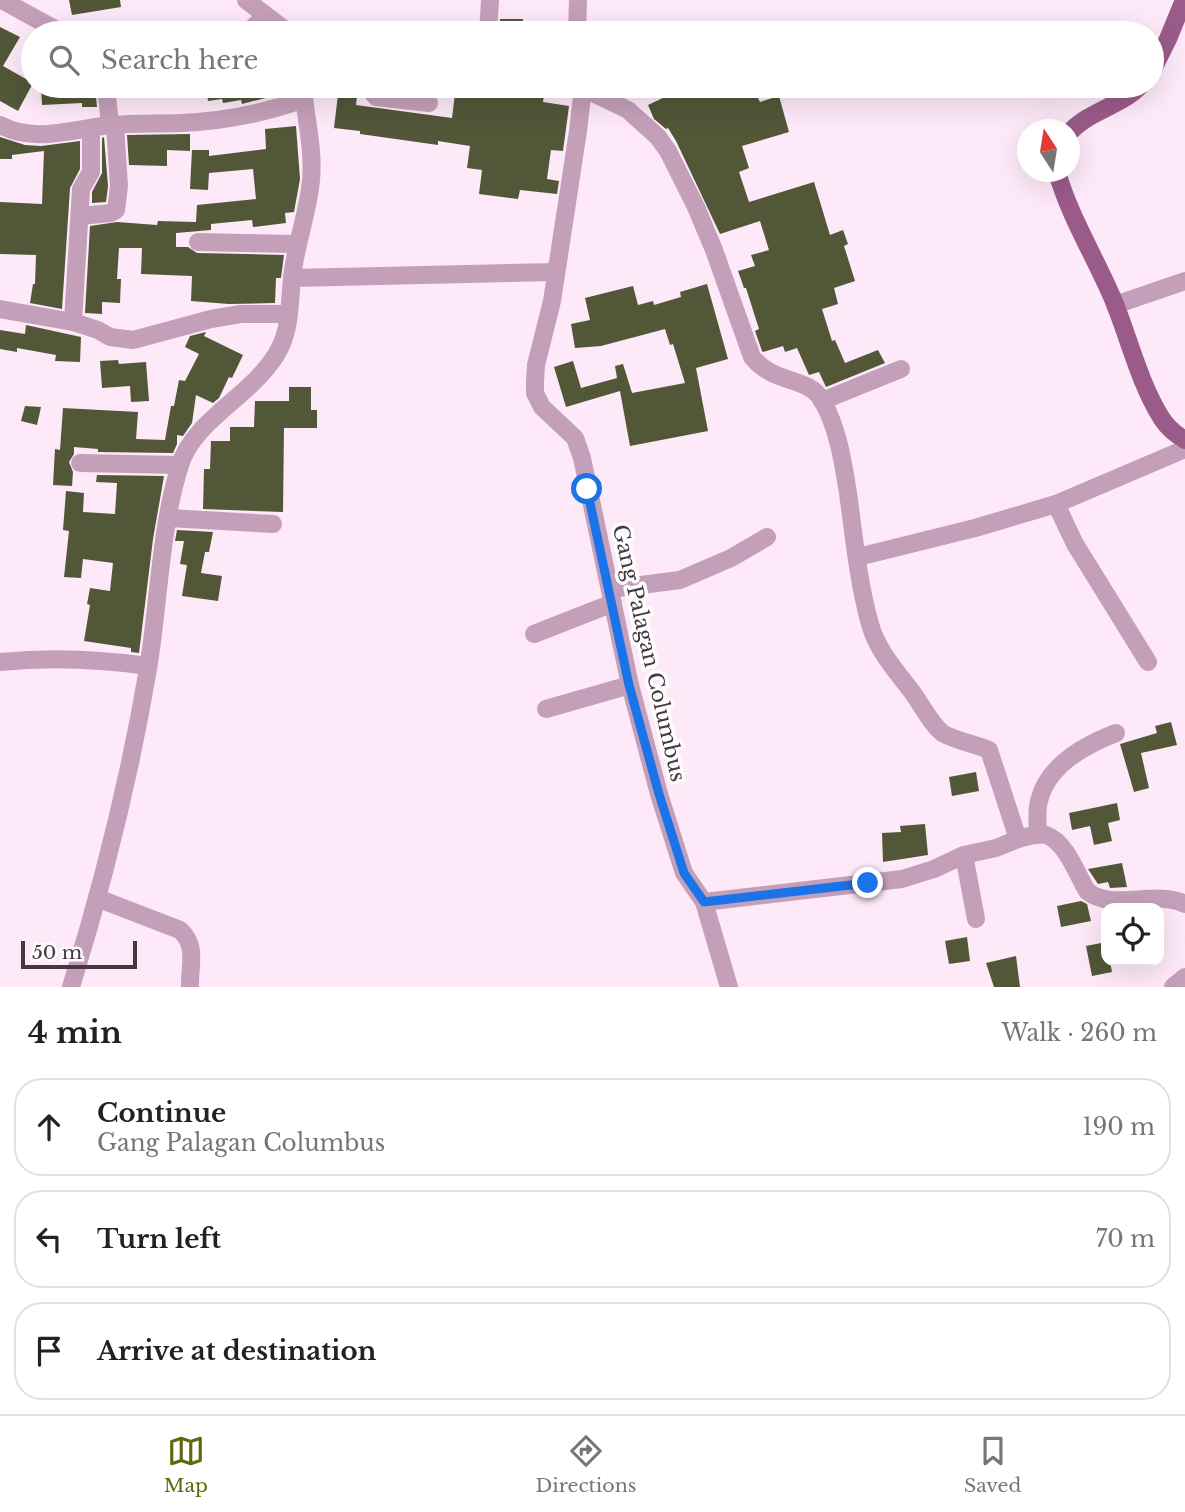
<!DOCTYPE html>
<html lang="en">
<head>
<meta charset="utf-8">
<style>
  :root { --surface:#fff; --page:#f2f2f2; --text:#222; --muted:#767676; --line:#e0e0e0; --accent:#60690c }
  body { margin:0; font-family:"Libre Baskerville",serif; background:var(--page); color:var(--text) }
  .controls { position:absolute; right:21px; bottom:21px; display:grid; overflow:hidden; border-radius:14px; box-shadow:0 7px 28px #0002 }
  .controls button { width:63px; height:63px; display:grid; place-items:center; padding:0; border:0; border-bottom:2px solid var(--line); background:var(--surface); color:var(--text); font:35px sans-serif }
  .compass { position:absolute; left:1017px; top:119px; width:63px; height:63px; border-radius:50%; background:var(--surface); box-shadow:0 7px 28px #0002; rotate:348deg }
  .scale { position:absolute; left:21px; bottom:18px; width:116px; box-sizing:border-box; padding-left:7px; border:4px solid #453841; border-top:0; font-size:19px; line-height:24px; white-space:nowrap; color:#453841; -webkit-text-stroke:5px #fdfdfd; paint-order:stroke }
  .stop { position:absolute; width:21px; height:21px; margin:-16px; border:5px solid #1a73e8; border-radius:50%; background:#fff }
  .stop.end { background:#1a73e8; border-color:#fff; box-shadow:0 2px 7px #0008 }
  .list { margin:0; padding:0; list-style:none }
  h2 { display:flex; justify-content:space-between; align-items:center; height:91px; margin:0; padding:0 28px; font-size:30px }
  h2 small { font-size:23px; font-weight:400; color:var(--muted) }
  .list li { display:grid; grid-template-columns:46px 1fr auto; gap:21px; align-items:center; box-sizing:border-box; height:98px; margin:0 14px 14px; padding:0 14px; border:2px solid var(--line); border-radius:28px }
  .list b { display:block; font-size:26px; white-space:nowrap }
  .list p { margin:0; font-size:23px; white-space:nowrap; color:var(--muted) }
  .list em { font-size:23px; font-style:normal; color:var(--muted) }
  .icon { flex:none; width:38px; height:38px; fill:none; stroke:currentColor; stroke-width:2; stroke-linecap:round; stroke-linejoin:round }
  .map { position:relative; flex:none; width:1185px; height:987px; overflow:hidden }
  .search { position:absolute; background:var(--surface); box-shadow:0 7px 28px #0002; left:21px; right:21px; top:21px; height:77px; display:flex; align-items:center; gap:18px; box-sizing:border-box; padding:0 24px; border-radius:38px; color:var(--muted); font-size:26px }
  .sheet { height:427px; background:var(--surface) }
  nav { display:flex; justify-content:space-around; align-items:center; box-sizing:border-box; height:98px; border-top:2px solid var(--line); background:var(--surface); font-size:19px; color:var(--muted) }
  nav a { display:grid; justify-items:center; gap:4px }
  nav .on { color:var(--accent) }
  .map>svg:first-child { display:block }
  .building { fill:#525738 }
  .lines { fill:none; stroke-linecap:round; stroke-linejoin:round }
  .minor { stroke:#c49fb9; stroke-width:18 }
  .major { stroke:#9a5b8a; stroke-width:18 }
  .route { stroke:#1a73e8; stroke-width:9 }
  .labels { text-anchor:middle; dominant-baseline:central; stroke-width:7; stroke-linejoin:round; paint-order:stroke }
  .street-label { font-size:21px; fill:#453841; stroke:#fdfdfd }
</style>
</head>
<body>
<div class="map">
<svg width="1185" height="987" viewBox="0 0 1185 987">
  <rect width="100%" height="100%" fill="#fde9f7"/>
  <g class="building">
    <path d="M69 0H120L121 7 72 15Z"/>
    <path d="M500 19H523L522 33H499Z"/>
    <path d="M0 27 20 37 3 66 33 83 18 111 0 101Z"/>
    <path d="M41 86H95L97 107H82V103L42 105Z"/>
    <path d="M206 86H292V91L242 104 241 100 223 103 222 99 208 101Z"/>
    <path d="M339 86H358L356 105 452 118 456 86 478 88 479 86 528 88 527 93 544 95 543 102 569 106 563 151 551 150 547 179 559 181 557 194 520 190 518 199 479 194 482 170 467 168 470 146 438 141V145L360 134V131L334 128Z"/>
    <path d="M688 86H752L760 102 779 96 789 132 742 146 749 168 739 172 749 202 814 182 830 235 843 230 848 244 844 246 855 281 834 288 838 304 822 309 832 341 835 340 845 363 878 350 885 363 826 387 819 372 809 375 797 348 785 352 783 346 763 352 762 351 755 331 759 329 746 288H744L738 271 755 266 751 255 769 250 760 221 720 234 676 141 668 128 666 129 654 119 648 105Z"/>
    <path d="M296 126 300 179 294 212 285 213 286 223 253 227 252 220 211 224V230L176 233V247H188L197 253 284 255 281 278H276L275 303 229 304 191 301 192 276 141 274 142 248H119L117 279H121L120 303 102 302V314L85 313 90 226 117 222 157 225 158 221 196 222 197 205 256 199 253 169 209 173 208 190 190 189 192 150H209V156L266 149 265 129Z"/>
    <path d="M190 134V151L167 150V166L129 165 127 135Z"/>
    <path d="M0 137 25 145 41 146 80 141V169L70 188 62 309 30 303 33 284H35L36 255 0 254V202L42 204 44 151 12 155V159H0Z"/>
    <path d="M104 137 108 186 106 202 92 203V192L102 173V138Z"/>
    <path d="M707 284 728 359 696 368 708 431 630 446 620 391 566 407 554 367 573 361 581 388 617 378 615 366 623 364 632 393 685 383 673 344 670 345 665 329 601 346 575 348 571 324 590 320 585 298 633 286 638 305 653 301 654 305 681 297 680 292Z"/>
    <path d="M26 325 81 337 80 362 55 361 56 355 17 348V352L0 349V330L25 334Z"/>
    <path d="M206 332 204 336 243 355 232 378 229 377 219 398 213 403 196 395 192 423 183 436 177 435V444L173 453 98 452V449L74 447V454L69 462 73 472 72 486 53 485 55 449 60 450 63 408 138 412 136 439 165 440 171 406H174L179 380 185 381 199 354 185 347 190 336Z"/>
    <path d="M118 360 119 364 146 362 149 401 131 402 130 386 102 388 100 361Z"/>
    <path d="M289 387H311V410H317V428H284L283 512 203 509 204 469H210L211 441H230V427H254L255 401H289Z"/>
    <path d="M25 406 41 407 37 425 21 421Z"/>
    <path d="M97 475 164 476 153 539 139 653 131 652V648L84 641 90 605 87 604 90 588 110 591 113 563 83 559 81 578 64 577 69 531 63 530 66 491 84 493 83 512 115 514 117 483 96 482Z"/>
    <path d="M177 530 213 532 209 552H205L201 573 222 576 218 601 182 596 187 565 180 564 184 541H175Z"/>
    <path d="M1171 722 1177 745 1141 753 1149 788 1134 792 1120 744 1157 733 1155 726Z"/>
    <path d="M976 772 979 791 952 796 949 777Z"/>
    <path d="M1117 803 1120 820 1108 823 1112 841 1094 845 1090 826 1072 830 1069 813Z"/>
    <path d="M925 824 928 855 883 862 882 833 901 832 900 826Z"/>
    <path d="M1122 863 1127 887 1110 888 1108 882 1098 884 1088 869Z"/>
    <path d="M1081 901 1087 904 1091 921 1061 927 1057 906Z"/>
    <path d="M967 937 970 961 949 964 945 941Z"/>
    <path d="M1106 942V961H1110L1112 972 1092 976 1086 946Z"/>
    <path d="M1016 956 1020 987H994L986 963Z"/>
  </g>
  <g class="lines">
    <g class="minor">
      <path d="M2 0 62 33"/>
      <path d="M246 0 289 33"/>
      <path d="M246 33 266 16"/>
      <path d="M488 33 490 0"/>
      <path d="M577 33 578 0"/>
      <path d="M106 86 110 125"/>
      <path d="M370 86V90L376 97 429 103"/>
      <path d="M578 86 628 110 658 137 668 151 696 207 714 250 752 357C774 385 808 376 822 400 838 428 843 462 848 493 854 536 858 581 870 624 877 651 899 674 915 696 921 705 935 729 944 734 957 741 975 744 989 750L1018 839 996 848 964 855 934 869 902 879 704 902"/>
      <path d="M583 88 578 131 552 301 536 365 535 382V393L542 407 575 438 582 458 630 685 659 794 684 873 704 902 729 987"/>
      <path d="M0 125C35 144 75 128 112 125 135 123 158 124 182 123 224 121 265 113 304 99"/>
      <path d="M80 216 111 213 116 210 119 186 115 125"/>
      <path d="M198 242 297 244"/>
      <path d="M292 278 556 272"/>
      <path d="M1115 305 1185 281"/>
      <path d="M0 309 73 322 98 330 110 337 133 340 211 319 241 314H289"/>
      <path d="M73 322 81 189 91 172V128"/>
      <path d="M822 401 901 369"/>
      <path d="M80 463 180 465"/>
      <path d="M1056 504 1075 544 1148 662"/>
      <path d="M169 518 273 524"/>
      <path d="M858 557 975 528 1056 504 1185 449"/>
      <path d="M610 589 680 580 731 558 767 537"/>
      <path d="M534 634 613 603"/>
      <path d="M0 662C50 657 98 659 148 666"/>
      <path d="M546 709 630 685"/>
      <path d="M1038 835C1038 824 1036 812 1039 801 1047 766 1085 745 1116 733"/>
      <path d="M1018 839C1026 837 1037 833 1046 835 1066 842 1077 874 1087 891 1112 912 1156 889 1185 904"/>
      <path d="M964 855 976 919"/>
      <path d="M97 898 180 930C198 946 189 966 190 987"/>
      <path d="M71 987C103 884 130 775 148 669 159 603 160 529 180 465 194 420 250 397 276 355 291 331 289 305 292 279 295 245 308 214 311 180 314 149 305 117 303 86"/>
      <path d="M1173 987 1185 977"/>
    </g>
    <g class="major">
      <path d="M1152 71 1168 39 1184 0"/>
      <path d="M1070 132C1089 111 1121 106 1140 86"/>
      <path d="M1057 172C1070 218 1097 260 1115 304 1130 342 1140 384 1162 419 1168 428 1175 434 1185 440"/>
    </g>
  </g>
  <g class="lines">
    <path class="route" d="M587 489 629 685 659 794 684 873 704 902 868 883"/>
  </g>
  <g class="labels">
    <g class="street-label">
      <text transform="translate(649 653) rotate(77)">Gang Palagan Columbus</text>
    </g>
  </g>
</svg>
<div class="controls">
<button><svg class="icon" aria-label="locate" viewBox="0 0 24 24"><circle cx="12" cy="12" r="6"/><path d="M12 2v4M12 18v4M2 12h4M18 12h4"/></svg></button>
</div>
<svg class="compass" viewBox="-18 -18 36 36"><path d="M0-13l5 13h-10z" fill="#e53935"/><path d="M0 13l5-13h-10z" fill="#767676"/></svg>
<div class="scale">50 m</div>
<div class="stop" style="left:587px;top:489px"></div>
<div class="stop end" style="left:868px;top:883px"></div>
<div class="search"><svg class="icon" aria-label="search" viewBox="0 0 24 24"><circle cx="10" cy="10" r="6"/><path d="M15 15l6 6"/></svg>Search here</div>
</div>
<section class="sheet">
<h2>4 min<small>Walk · 260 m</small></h2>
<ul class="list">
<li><svg class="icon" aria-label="ahead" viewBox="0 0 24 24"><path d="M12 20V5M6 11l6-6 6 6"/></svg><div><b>Continue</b><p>Gang Palagan Columbus</p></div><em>190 m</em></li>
<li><svg class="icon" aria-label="left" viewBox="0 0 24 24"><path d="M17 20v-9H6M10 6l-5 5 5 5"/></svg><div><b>Turn left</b></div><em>70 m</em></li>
<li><svg class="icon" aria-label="arrive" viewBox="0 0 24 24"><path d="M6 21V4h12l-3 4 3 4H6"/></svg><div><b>Arrive at destination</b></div></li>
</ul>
</section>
<nav>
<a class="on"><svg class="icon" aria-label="map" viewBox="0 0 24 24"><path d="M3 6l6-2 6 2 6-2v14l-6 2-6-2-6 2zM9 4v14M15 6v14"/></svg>Map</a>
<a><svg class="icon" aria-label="directions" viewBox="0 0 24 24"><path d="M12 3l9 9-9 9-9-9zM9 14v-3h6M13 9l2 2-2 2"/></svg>Directions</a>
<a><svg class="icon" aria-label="saved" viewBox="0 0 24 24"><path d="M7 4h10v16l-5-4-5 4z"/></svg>Saved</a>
</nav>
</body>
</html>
